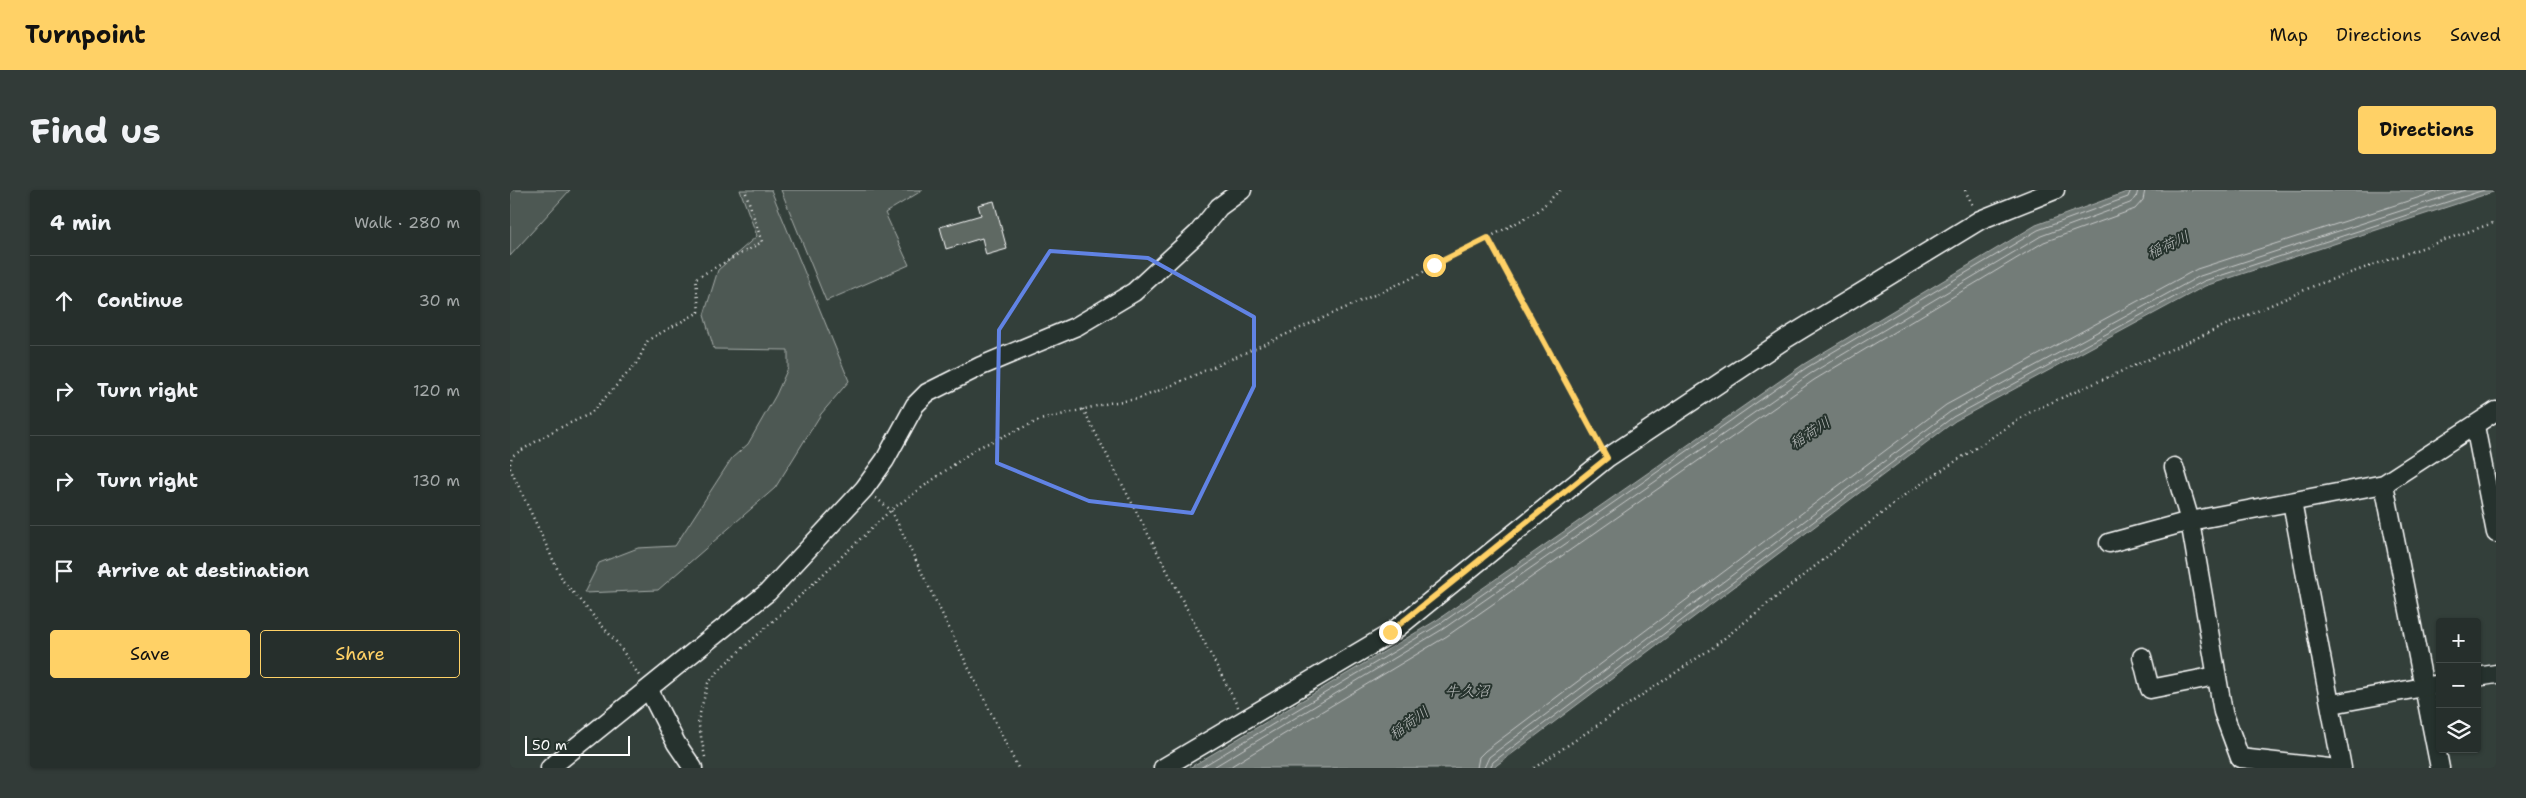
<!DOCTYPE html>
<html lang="en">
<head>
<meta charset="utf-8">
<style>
  :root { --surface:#262f2c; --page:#323b38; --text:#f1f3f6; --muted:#a4a9a9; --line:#424a48; --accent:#ffd166 }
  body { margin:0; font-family:"Shantell Sans","Klee One",sans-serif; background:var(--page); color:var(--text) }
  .controls { position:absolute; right:15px; bottom:15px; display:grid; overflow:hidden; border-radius:5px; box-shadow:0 1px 4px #0004 }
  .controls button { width:45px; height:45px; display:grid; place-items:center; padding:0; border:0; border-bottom:1px solid var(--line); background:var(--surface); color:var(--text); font:25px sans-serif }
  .scale { position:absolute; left:15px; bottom:12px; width:105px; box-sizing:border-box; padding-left:5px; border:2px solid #fff; border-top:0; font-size:14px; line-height:18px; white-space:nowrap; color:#fff; -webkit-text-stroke:4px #26332d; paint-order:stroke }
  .stop { position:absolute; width:15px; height:15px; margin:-11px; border:4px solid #ffd166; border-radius:50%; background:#fff }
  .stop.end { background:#ffd166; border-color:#fff; box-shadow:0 1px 5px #0008 }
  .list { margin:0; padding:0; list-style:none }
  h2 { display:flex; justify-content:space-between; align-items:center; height:65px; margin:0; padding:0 20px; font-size:21px }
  h2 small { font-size:16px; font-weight:400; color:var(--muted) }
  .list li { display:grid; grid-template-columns:32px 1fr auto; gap:15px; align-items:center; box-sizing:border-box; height:90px; padding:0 20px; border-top:1px solid var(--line) }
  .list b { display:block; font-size:19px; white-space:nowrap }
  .list em { font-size:16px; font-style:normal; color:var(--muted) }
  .actions { display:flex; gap:10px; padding:15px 20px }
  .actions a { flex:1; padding:11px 0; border:1px solid var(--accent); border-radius:5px; text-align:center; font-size:18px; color:var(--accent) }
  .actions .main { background:var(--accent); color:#111 }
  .icon { flex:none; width:28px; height:28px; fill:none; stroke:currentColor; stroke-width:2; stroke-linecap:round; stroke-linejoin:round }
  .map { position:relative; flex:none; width:1986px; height:578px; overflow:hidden; border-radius:5px }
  header { display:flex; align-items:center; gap:30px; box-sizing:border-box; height:70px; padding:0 25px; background:var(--accent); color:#111 }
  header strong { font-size:24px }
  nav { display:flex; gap:28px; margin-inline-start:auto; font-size:18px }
  .intro { display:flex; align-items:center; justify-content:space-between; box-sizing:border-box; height:120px; padding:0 30px }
  h1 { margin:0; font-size:35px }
  .button { padding:12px 22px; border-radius:5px; background:var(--accent); color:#111; font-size:18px; font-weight:700 }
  main { display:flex; gap:30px; padding:0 30px }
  aside { flex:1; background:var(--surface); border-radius:5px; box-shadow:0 1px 4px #0004 }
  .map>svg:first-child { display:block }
  .green { fill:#4d5853; stroke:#a6aca9 }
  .water { fill:#737b78; stroke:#abb0ae }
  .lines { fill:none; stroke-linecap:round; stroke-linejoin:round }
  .shore { stroke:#c7cac9; stroke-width:1 }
  .building { fill:#5f6964; stroke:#fff }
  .minor-casing { stroke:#fff; stroke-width:21 }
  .path { stroke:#fff; stroke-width:2.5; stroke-dasharray:1 4; stroke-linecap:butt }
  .minor { stroke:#26332d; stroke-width:18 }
  .route { stroke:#ffd166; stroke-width:6 }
  .marked { fill:none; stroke:#6183e4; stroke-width:4; stroke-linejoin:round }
  .labels { text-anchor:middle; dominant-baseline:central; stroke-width:4; stroke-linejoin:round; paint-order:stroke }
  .water-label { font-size:15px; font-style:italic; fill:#b9bdbc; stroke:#26332d }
</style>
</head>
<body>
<header>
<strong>Turnpoint</strong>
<nav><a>Map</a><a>Directions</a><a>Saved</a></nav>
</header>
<div class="intro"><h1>Find us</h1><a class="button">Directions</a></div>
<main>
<aside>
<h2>4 min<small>Walk · 280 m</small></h2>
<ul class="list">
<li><svg class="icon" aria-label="ahead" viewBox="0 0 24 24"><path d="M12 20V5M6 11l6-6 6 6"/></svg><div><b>Continue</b></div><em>30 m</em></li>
<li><svg class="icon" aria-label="right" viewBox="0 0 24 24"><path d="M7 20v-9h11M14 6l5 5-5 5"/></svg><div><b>Turn right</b></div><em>120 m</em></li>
<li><svg class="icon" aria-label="right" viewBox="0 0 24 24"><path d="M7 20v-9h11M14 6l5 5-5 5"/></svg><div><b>Turn right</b></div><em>130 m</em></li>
<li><svg class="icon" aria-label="arrive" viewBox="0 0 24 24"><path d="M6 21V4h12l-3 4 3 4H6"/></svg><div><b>Arrive at destination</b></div></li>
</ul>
<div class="actions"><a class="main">Save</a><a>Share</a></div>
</aside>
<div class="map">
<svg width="1986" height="578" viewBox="0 0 1986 578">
  <rect width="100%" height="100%" fill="#333f3a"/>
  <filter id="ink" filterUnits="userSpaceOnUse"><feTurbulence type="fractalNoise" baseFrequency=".02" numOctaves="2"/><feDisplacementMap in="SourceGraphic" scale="10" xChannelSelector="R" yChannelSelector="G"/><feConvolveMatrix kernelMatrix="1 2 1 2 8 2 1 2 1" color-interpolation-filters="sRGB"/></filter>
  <g filter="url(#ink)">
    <g class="green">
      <path d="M0 0H60L0 66Z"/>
      <path d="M230 0H261L339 191 311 224 265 298 148 400 74 403 89 373 128 358 165 356 222 268 238 254 266 205 278 178V160L204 159 194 125 208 80 247 46Z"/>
      <path d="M271 0H413L375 23 399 75 316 111Z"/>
    </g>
    <path class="water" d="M1622 0 1986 1 1695 96 1445 231 983 578H679L927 430 1294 174 1526 35Z"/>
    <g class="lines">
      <g class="shore">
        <path d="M690 578 930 434 1296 178 1528 40 1618 7 1621 0"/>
        <path d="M702 578 933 439 1300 184 1531 46 1620 13 1626 8 1628 0"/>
        <path d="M718 578 937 446 1304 190 1534 52 1625 19 1633 10 1635 0"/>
        <path d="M967 578 969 567 975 561 1436 215 1687 79 1932 0"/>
        <path d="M974 578 979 567 1440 222 1690 86 1955 0"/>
        <path d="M980 578 983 572 1443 227 1694 91 1974 0"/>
      </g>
    </g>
    <path class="building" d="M484 11 497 59 476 65 472 48 436 59 430 37 471 25 468 15Z"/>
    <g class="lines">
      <defs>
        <g id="minor">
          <path d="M1965 236 1986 343"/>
          <path d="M1664 277 1680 331 1713 522 1730 568 1819 578"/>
          <path d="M1874 294 1930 578"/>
          <path d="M1782 312 1832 578"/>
          <path d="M1599 353 1680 331 1874 294 1986 221"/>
          <path d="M1632 467 1640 499 1706 486"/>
          <path d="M1967 487 1986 484"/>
          <path d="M139 500 166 553 183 578"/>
          <path d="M1822 514 1930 494"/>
          <path d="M40 578 258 402 354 299 375 270 405 215 417 203 471 176 567 136 624 102 688 43 709 17 732 0"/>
          <path d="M653 578 881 443 1097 268 1277 148 1470 30 1545 0"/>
        </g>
      </defs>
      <use href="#minor" class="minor-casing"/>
      <g class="path">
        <path d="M1455 0 1463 16"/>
        <path d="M978 48 1090 256"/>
        <path d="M573 219 728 517"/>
        <path d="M0 274 2 266 45 240 80 224 127 173 138 150 189 122 186 88 252 52 235 0"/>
        <path d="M0 278 53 391 108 454 130 487"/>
        <path d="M366 308 381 320 508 578"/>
        <path d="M195 567 188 531 198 493 214 475 273 422 381 320 467 258 530 230 599 213 628 209 665 194 898 90 1027 22 1050 0"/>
        <path d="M1024 578 1202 458 1396 304 1522 221 1806 95 1986 32"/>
      </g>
      <use href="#minor" class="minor"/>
    </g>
  </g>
  <g class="lines" filter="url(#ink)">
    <path class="route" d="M880 442 1097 268 978 48 924 75"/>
  </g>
  <path class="marked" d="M540 61 638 68 744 127V196L682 323 579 311 487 273 489 140Z"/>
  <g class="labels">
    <g class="water-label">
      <text transform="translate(1658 55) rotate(-25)">稲荷川</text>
      <text transform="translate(1300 243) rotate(-33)">稲荷川</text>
      <text x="957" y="501">牛久沼</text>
      <text transform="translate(899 533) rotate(-36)">稲荷川</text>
    </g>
  </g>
</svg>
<div class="controls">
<button>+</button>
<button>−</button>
<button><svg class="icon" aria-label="layers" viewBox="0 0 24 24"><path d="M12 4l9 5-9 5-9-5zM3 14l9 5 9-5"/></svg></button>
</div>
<div class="scale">50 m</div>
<div class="stop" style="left:924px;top:75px"></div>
<div class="stop end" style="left:880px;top:442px"></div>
</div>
</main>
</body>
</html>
